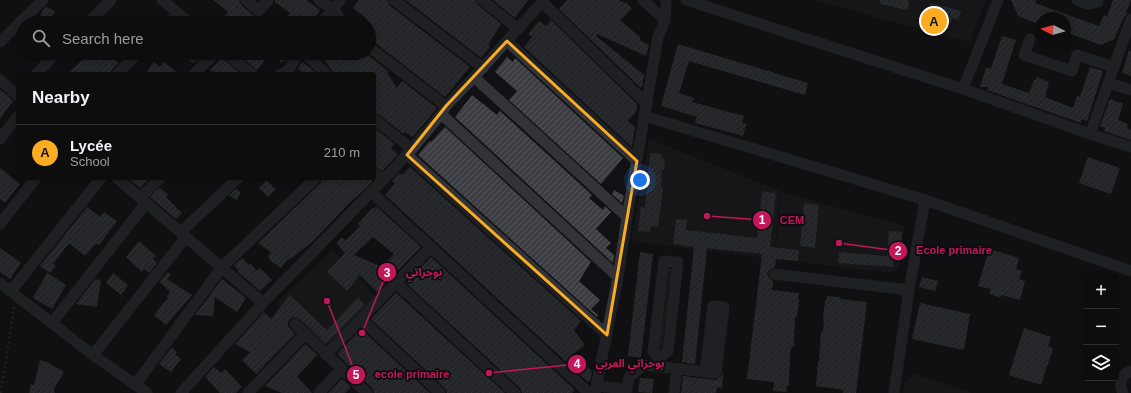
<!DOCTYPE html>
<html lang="en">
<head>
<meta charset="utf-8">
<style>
  :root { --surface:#0d0d0e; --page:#161617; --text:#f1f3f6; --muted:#9a9c9e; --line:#2d2d2e; --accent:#fcac21 }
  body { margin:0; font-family:Arial,"Noto Sans Arabic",sans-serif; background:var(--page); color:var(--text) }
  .controls { position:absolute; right:12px; bottom:12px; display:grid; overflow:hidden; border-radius:4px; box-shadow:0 2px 6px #0003 }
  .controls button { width:36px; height:36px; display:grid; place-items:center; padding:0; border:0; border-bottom:1px solid var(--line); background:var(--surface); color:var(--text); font:20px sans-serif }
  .compass { position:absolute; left:1035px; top:12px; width:36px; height:36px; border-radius:50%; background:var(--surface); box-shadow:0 2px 6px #0003; rotate:276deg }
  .you { position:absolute; left:640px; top:180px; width:14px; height:14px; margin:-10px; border:3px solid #fff; border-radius:50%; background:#1a73e8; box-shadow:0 0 0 6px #1a73e833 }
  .badge { display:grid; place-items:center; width:26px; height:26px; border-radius:50%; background:var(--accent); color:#111; font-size:13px; font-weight:700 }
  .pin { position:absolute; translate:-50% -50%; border:2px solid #fff; box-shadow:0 1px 4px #0006 }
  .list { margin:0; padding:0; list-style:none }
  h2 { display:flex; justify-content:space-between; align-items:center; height:52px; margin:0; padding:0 16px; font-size:17px }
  h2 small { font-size:13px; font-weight:400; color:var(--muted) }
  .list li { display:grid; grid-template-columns:26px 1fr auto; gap:12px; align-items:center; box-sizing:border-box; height:56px; padding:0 16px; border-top:1px solid var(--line) }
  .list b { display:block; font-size:15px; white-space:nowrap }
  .list p { margin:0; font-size:13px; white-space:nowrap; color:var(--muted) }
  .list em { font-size:13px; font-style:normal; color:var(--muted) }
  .icon { flex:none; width:22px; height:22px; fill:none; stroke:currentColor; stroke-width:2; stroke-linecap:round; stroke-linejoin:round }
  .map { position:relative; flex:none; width:1131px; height:393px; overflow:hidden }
  .search { position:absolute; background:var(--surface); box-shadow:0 2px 6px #0003; left:16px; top:16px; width:360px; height:44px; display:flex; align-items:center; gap:10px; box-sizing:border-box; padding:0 14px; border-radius:22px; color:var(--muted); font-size:15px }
  .panel { position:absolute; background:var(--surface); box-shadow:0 2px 6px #0003; left:16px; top:72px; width:360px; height:108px; border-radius:4px }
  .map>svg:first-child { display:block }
  .built { fill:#1d1d20 }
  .grass { fill:url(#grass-dots) }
  .building { fill:url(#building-hatch); fill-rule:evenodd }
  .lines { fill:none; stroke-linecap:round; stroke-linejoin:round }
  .path { stroke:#383a3f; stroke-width:2; stroke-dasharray:2 3; stroke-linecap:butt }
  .street { stroke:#323338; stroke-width:11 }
  .marked { fill:none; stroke:#fcac21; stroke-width:3; stroke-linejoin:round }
  .leader { fill:none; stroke:#c2185b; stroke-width:1.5 }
  .callout-dot { fill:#c2185b; stroke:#0c0d0e; stroke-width:1.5 }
  .mark-label { font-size:12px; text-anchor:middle; font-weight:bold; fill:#fff }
  .callout-label { font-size:11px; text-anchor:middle; font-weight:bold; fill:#c2185b; stroke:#0c0d0e; stroke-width:3.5; stroke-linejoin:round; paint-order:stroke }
</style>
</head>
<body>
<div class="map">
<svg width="1131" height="393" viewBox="0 0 1131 393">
  <defs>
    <pattern id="grass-dots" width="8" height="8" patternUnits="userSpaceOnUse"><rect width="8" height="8" fill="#1c231c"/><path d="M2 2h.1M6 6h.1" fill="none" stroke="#3a403b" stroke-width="1.8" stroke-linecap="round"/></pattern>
    <pattern id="building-hatch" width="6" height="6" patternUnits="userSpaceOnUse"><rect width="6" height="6" fill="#3d3e43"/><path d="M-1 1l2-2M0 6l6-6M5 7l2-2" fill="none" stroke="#56575c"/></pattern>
  </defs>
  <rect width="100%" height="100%" fill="#111113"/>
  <g class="built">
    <path d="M812 0H986L969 42Z"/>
    <path d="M649 139 780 191 774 259 631 241Z"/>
    <path d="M781 192 904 226 900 262 897 269 892 273 775 259Z"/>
    <path d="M332 250 378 298 327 352 276 303Z"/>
    <path d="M915 374 971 393H903L904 384Z"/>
  </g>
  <path class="grass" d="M668 268 672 269 662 351 657 350Z"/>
  <g class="building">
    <path d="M214 0H239L241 5 254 16 261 18 267 23H219L228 12Z"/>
    <path d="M275 0H306L320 10 311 23H292L286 18 290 13 275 2Z"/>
    <path d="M359 0H387L390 6 470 67 445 97 373 41 369 40V23H364L367 19 353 8Z"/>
    <path d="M406 0H475L478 5 501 24 488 45 490 47 481 58Z"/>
    <path d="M493 0H528L515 18Z"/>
    <path d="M567 0H618L625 3 626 2 632 9 620 20 641 38 639 40 649 45 646 56 597 34 596 36 644 75 642 86 641 88 559 9Z"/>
    <path d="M880 0H909L908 10 880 4Z"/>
    <path d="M1011 0H1036L1035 3 1099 26 1104 15 1107 17 1113 0H1131L1126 13H1128L1124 17 1114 39 1101 45 1065 32V18H1041V21L1037 20 1036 23 1018 16Z"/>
    <path d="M931 3 961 11 958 20 952 18 951 23 938 19 937 22 929 20 930 14 928 13Z"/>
    <path d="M46 7 55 11 50 20 40 16 43 10Z"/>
    <path d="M551 20 637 104 636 112 628 121 635 127 632 147 524 47 532 37 528 34 539 21 546 26Z"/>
    <path d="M1002 36 1016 40 1002 84 1029 93 1034 80H1036L1037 77 1049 82 1045 97 1073 108 1077 96 1080 97 1090 67 1103 71 1087 121 1081 119V123L987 90 988 87H980L986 68H991Z"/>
    <path d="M678 44 808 83 805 95 689 61 679 93 694 98 692 102 744 116 742 123 746 124 743 136 695 123 697 117 661 106Z"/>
    <path d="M1129 50 1131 51V76L1122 73Z"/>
    <path d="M90 53H109L118 63 112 69 110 74H67Z"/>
    <path d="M175 53H205L194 63Z"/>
    <path d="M237 53H271L257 70Z"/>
    <path d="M274 53H291L287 59 281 63Z"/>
    <path d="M320 53H365L388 71V74L397 88 402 81 437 108 413 137 405 132 404 134 378 114 374 112V74H334Z"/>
    <path d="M507 57 513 62 515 58 623 158 601 184 509 100 517 91 495 72Z"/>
    <path d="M222 58 241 74H216L210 70Z"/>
    <path d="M154 62 160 67 164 62 179 74H145Z"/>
    <path d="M302 62 309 67 316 74H305L298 69Z"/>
    <path d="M0 89 13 101 0 119Z"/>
    <path d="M472 95 497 115 500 111 592 195 589 198 603 210 605 206 611 212 596 229 611 243 606 248 614 255 613 263 455 117Z"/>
    <path d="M1110 99 1123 104 1118 120 1128 124 1127 128 1131 130V140L1104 131 1105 128 1100 126Z"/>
    <path d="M445 127 591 262 579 281 600 300 591 309 598 315 597 317 418 155 430 141 431 142Z"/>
    <path d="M374 128 395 144 391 148 398 154 382 171 374 166Z"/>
    <path d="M650 153 661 154V158L665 159 664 170H662L661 187 663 188 658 227 651 226 650 232 638 231 641 206 645 208Z"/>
    <path d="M1088 157 1120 168 1111 194 1079 183Z"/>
    <path d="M410 167 581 321 574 330 585 345 572 355 592 371 591 379 588 382 385 195 395 183 392 181 399 173 402 175Z"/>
    <path d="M0 168 20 184 5 203 0 199Z"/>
    <path d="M128 178H144L148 180 140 188Z"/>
    <path d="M323 178H369L373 181 356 197H355L313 241 293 257 287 260 281 268 269 260 270 259 268 256 271 252 258 243 321 183Z"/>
    <path d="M266 180 276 189 268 197 259 188Z"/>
    <path d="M159 188 168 194 166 197 182 213 176 219 150 197Z"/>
    <path d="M236 189 241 192 237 200 229 196Z"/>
    <path d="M614 190 624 196 622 203 612 194Z"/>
    <path d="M762 191 776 193 770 247 799 250 798 261 776 259 775 267 769 270 767 274 770 279 773 281 772 290 799 293 798 298 799 300 797 317H795L794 341V347H792L790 353 789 386H787L786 392 773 391 774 382 747 379 762 254 707 248 695 364 682 362 694 247 673 244 676 219 687 220 686 230 757 238Z"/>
    <path d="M804 203 819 205 815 248 800 246Z"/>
    <path d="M376 206 421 247 377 292 360 275 347 291 327 272 345 253 336 243 342 237 345 241 360 226 358 224 372 208 374 209ZM373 237 394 254 382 267 354 255Z"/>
    <path d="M87 207 100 217 104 212 117 221 99 245 96 243 85 256 69 243 53 264 56 266 50 273 40 266Z"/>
    <path d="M889 231 902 232 900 259H894L893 267 838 263 839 252 887 256Z"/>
    <path d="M139 241 156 256 153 259 157 263 149 273 144 269 142 272 126 257Z"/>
    <path d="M0 248 21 263 10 279 0 272Z"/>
    <path d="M989 249 1019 258 1016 269 1022 271 1019 279 1025 281 1020 300 1001 295 1000 297 989 294 991 289 978 286Z"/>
    <path d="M640 252 653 254 641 358 628 356Z"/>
    <path d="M431 257 575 390 572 393H522L520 388 406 283Z"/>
    <path d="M242 258 249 265 250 263 257 271 260 268 272 280 260 291 238 272 239 271 234 265Z"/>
    <path d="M168 272 171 275 167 279 192 295 166 325 154 315 168 298 167 297 170 291 159 282Z"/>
    <path d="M47 273 66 285 52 309 33 298Z"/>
    <path d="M113 273 128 285 121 295 106 283Z"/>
    <path d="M922 277 938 281 935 291 919 287Z"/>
    <path d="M95 279 101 280 97 307 76 304Z"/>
    <path d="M222 279 246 298 237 312 215 297 213 316 195 315Z"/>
    <path d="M396 293 505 393H447L445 388 371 319Z"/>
    <path d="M290 295 327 330 358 297 365 305 326 344 300 319 293 317 290 319 288 322V326L295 334 256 374 242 360 250 352 235 344 264 312 271 319Z"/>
    <path d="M827 296 840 297V299L867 302 856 393H843L844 390 816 386 818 362 819 361 821 332 823 331 824 320 823 319 825 301H826Z"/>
    <path d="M920 303 970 314 964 350 912 339Z"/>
    <path d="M1024 328 1051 337 1048 346 1053 348 1041 385 1009 375Z"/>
    <path d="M361 329 430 393H374L372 388 337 354Z"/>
    <path d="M305 344 320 357 317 355 297 376 312 393H282L265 386Z"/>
    <path d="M172 347 177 352 175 354 181 359 171 372 159 364Z"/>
    <path d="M40 360 47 362 64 372 54 389 55 393H29L31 384 34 385Z"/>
    <path d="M214 367 221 373 225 369 242 387 236 393H220L205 377Z"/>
    <path d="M723 372 722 388 717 387 716 393H681L683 376 716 380 721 377Z"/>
    <path d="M640 378 654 379 652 393 638 392Z"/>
    <path d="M342 379 351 387 345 393H328Z"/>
  </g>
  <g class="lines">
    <path class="path" d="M1 393 14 307"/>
    <g class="street">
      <path d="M162 0 190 23"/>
      <path d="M246 0 259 11 268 0"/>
      <path d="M319 0 333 9 343 23"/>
      <path d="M394 0 483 68"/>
      <path d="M482 0 518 29"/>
      <path d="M643 0 665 20"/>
      <path d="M686 0 963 89 1090 134 1131 147"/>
      <path d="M1077 0 1088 4 1098 2V0"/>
      <path d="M542 2 647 104"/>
      <path d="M88 23 111 0"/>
      <path d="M168 23 178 13"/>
      <path d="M322 23 340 0"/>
      <path d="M1030 39 1024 55 1072 71 1077 55 1114 67"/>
      <path d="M507 41 637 161"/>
      <path d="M0 42 43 0"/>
      <path d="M369 47 446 106"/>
      <path d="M226 53 252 74"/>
      <path d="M305 53 326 74"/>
      <path d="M36 74 57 53"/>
      <path d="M117 74 138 53"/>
      <path d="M194 74 215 53"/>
      <path d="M280 74 286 73 299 53"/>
      <path d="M474 77 627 217"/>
      <path d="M0 80 18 96"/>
      <path d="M1108 83 1131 90"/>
      <path d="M963 89 998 0"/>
      <path d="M441 114 618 277"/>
      <path d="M644 116 925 200 909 290 894 393"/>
      <path d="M374 119 412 149"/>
      <path d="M1090 134 1131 19"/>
      <path d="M0 139 18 116"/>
      <path d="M407 155 607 335"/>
      <path d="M374 173 383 180 412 149 441 114 446 106 474 77 544 0"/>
      <path d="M117 178 263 303 383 180"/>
      <path d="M371 192 589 393"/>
      <path d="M140 198 160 178"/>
      <path d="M925 200 1131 271"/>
      <path d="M0 224 36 178"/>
      <path d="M181 232 238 178"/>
      <path d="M774 274 909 290"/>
      <path d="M0 283 93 355 147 393"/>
      <path d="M396 283 515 393"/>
      <path d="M11 291 101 178"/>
      <path d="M361 319 440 393"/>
      <path d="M52 323 146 203"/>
      <path d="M295 324 367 393"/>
      <path d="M93 355 186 237"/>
      <path d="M326 355 431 247"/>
      <path d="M658 367 659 359 653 351 664 261 678 262 668 351 659 359"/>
      <path d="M135 385 222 267 316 178"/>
      <path d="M597 386 627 389"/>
      <path d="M181 393 263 303"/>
      <path d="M248 393 305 334"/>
      <path d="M319 393 341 369"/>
      <path d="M595 393 618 277 627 217 658 37 665 20 666 0"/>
      <path d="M626 393 629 377 644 365 716 373 724 307 713 306 705 372"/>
      <path d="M674 393 677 369"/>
      <path d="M1123 393C1118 384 1121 374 1131 371"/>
    </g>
  </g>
  <path d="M0 0H1131V393H0ZM507 41 637 161 607 335 407 155 446 106Z" fill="#111113" fill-opacity=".55" fill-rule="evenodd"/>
  <path class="marked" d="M507 41 637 161 607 335 407 155 446 106Z"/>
  <path class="leader" d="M707 216L762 220M839 243L898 251M362 333L387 272M489 373L577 364M327 301L356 375"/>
  <g class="callout-dot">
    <circle cx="707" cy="216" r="4"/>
    <circle cx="839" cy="243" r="4"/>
    <circle cx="362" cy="333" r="4"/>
    <circle cx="489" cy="373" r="4"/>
    <circle cx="327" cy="301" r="4"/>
    <circle cx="762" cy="220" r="10"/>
    <circle cx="898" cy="251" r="10"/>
    <circle cx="387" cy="272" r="10"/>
    <circle cx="577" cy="364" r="10"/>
    <circle cx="356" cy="375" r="10"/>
  </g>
  <g class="mark-label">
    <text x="762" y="224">1</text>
    <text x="898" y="255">2</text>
    <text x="387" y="277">3</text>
    <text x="577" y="368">4</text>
    <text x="356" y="379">5</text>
  </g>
  <g class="callout-label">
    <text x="792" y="224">CEM</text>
    <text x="954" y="254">Ecole primaire</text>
    <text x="424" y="276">بوحراتي</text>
    <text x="630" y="367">بوحراتي العربي</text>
    <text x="412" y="378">ecole primaire</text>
  </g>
</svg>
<div class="controls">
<button>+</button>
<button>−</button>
<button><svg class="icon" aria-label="layers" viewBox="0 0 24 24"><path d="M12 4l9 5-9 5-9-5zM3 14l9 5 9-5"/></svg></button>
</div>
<svg class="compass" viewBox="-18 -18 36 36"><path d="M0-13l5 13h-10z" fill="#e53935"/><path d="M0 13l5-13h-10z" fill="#9a9c9e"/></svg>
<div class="you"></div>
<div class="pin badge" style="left:934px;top:21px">A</div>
<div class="search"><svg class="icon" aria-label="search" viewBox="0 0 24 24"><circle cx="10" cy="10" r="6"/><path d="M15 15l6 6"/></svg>Search here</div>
<section class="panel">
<h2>Nearby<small></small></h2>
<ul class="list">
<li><span class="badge">A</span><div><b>Lycée</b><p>School</p></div><em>210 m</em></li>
</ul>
</section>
</div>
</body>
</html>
